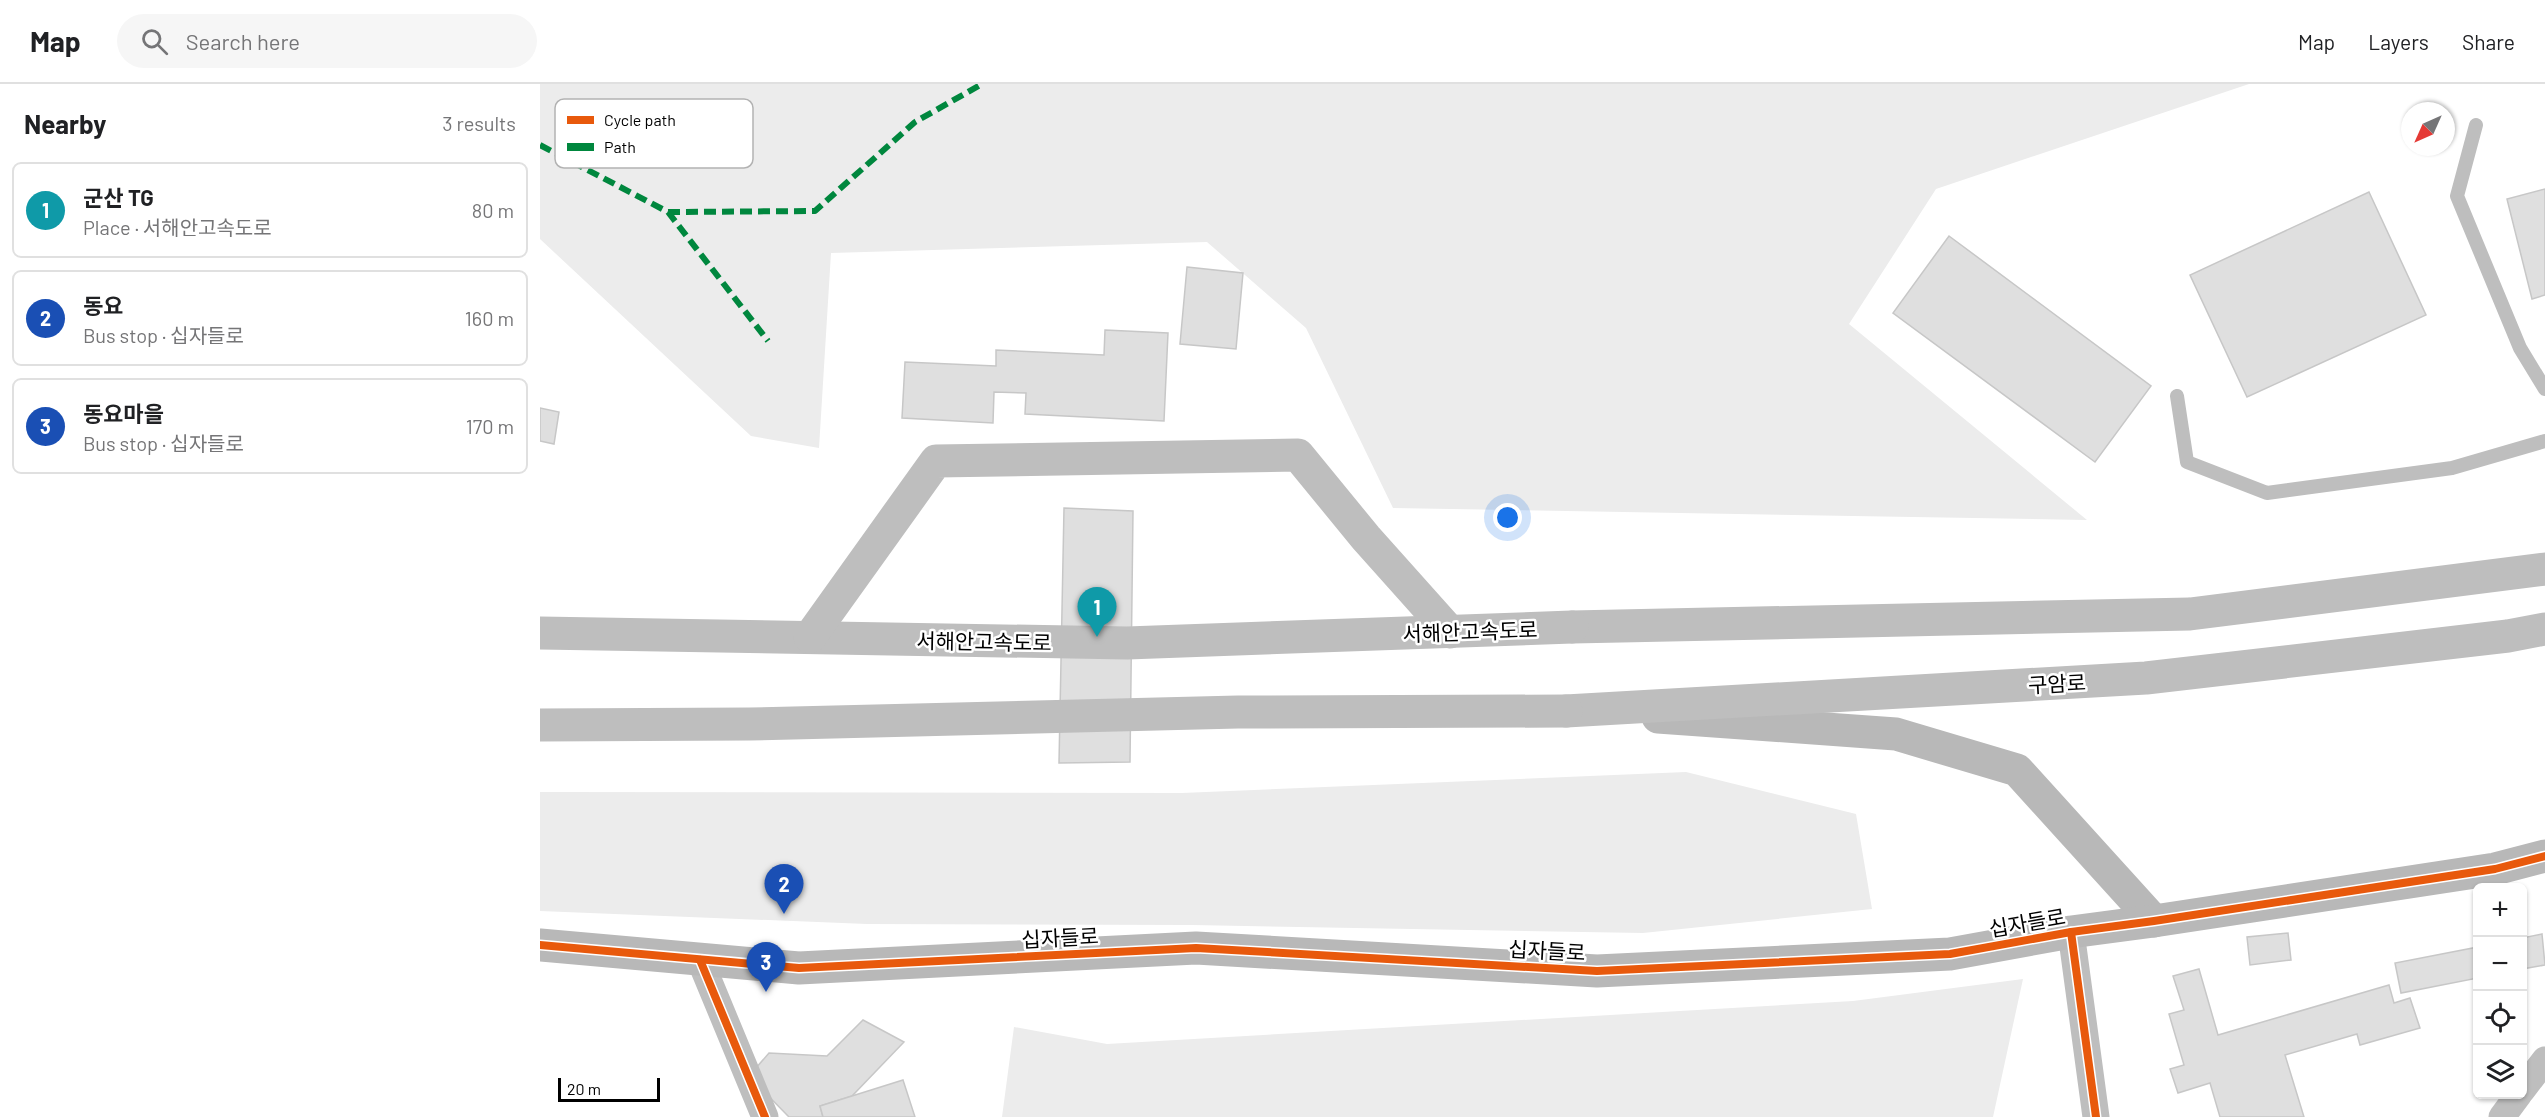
<!DOCTYPE html>
<html lang="en">
<head>
<meta charset="utf-8">
<style>
  :root { --surface:#fff; --page:#f6f6f6; --text:#202124; --muted:#757577; --line:#e0e0e0; --accent:#595959 }
  body { margin:0; font-family:Barlow,"Noto Sans KR",sans-serif; background:var(--page); color:var(--text) }
  .controls { position:absolute; right:18px; bottom:18px; display:grid; overflow:hidden; border-radius:9px; box-shadow:0 2px 4px #0004 }
  .controls button { width:54px; height:54px; display:grid; place-items:center; padding:0; border:0; border-bottom:2px solid var(--line); background:var(--surface); color:var(--text); font:30px sans-serif }
  .compass { position:absolute; left:1861px; top:18px; width:54px; height:54px; border-radius:50%; background:var(--surface); box-shadow:0 2px 4px #0004; rotate:225deg }
  .scale { position:absolute; left:18px; bottom:15px; width:102px; box-sizing:border-box; padding-left:6px; border:3px solid #000; border-top:0; font-size:16px; line-height:21px; white-space:nowrap; color:#000; -webkit-text-stroke:4px #fff; paint-order:stroke }
  .you { position:absolute; left:968px; top:434px; width:21px; height:21px; margin:-15px; border:4px solid #fff; border-radius:50%; background:#1a73e8; box-shadow:0 0 0 9px #1a73e833 }
  .badge { display:grid; place-items:center; width:39px; height:39px; border-radius:50%; background:var(--accent); color:#fff; font-size:20px; font-weight:700 }
  .pin { position:absolute; translate:-50% -50px; filter:drop-shadow(0 2px 3px #0008) }
  .pin::after { content:''; position:absolute; top:32px; width:21px; height:18px; background:inherit; clip-path:polygon(0 0,100% 0,50% 100%) }
  .list { margin:0; padding:0; list-style:none }
  h2 { display:flex; justify-content:space-between; align-items:center; height:78px; margin:0; padding:0 24px; font-size:26px }
  h2 small { font-size:20px; font-weight:400; color:var(--muted) }
  .list li { display:grid; grid-template-columns:39px 1fr auto; gap:18px; align-items:center; box-sizing:border-box; height:96px; margin:0 12px 12px; padding:0 12px; border:2px solid var(--line); border-radius:9px }
  .list b { display:block; font-size:22px; white-space:nowrap }
  .list p { margin:0; font-size:20px; white-space:nowrap; color:var(--muted) }
  .list em { font-size:20px; font-style:normal; color:var(--muted) }
  .icon { flex:none; width:33px; height:33px; fill:none; stroke:currentColor; stroke-width:2; stroke-linecap:round; stroke-linejoin:round }
  .map { position:relative; flex:none; width:2005px; height:1033px; overflow:hidden }
  header { display:flex; align-items:center; gap:36px; box-sizing:border-box; height:84px; padding:0 30px; background:var(--surface); border-bottom:2px solid var(--line) }
  header strong { font-size:28px }
  nav { display:flex; gap:33px; margin-inline-start:auto; font-size:21px }
  .search { width:420px; height:54px; background:var(--page); display:flex; align-items:center; gap:15px; box-sizing:border-box; padding:0 21px; border-radius:33px; color:var(--muted); font-size:22px }
  main { display:flex }
  aside { flex:1; background:var(--surface) }
  .map>svg:first-child { display:block }
  .green { fill:#ececec }
  .building { fill:#dfdfdf; stroke:#c7c7c7; stroke-width:1.5 }
  .lines { fill:none; stroke-linecap:round; stroke-linejoin:round }
  .lane { stroke:#bebebe; stroke-width:14 }
  .street { stroke:#bebebe; stroke-width:27 }
  .secondary { stroke:#b8b8b8; stroke-width:33 }
  .primary { stroke:#bebebe; stroke-width:33 }
  .highway { stroke:#bebebe; stroke-width:33 }
  .quiet { stroke:#00873e; stroke-width:6; stroke-dasharray:12 6; stroke-linecap:butt }
  .cycleway-casing { stroke:#fff; stroke-width:11 }
  .cycleway { stroke:#e8590c; stroke-width:8 }
  .labels { text-anchor:middle; dominant-baseline:central; stroke-width:5; stroke-linejoin:round; paint-order:stroke }
  .street-label { font-size:21px; fill:#000; stroke:#fff }
  .key { fill:#fff; stroke:#b2b2b2; stroke-width:1.5 }
  .key-label { font-size:16px; fill:#000 }
</style>
</head>
<body>
<header>
<strong>Map</strong>
<div class="search"><svg class="icon" aria-label="search" viewBox="0 0 24 24"><circle cx="10" cy="10" r="6"/><path d="M15 15l6 6"/></svg>Search here</div>
<nav><a>Map</a><a>Layers</a><a>Share</a></nav>
</header>
<main>
<aside>
<h2>Nearby<small>3 results</small></h2>
<ul class="list">
<li><span class="badge" style="background:#0f9aa8">1</span><div><b>군산 TG</b><p>Place · 서해안고속도로</p></div><em>80 m</em></li>
<li><span class="badge" style="background:#1a4fb4">2</span><div><b>동요</b><p>Bus stop · 십자들로</p></div><em>160 m</em></li>
<li><span class="badge" style="background:#1a4fb4">3</span><div><b>동요마을</b><p>Bus stop · 십자들로</p></div><em>170 m</em></li>
</ul>
</aside>
<div class="map">
<svg width="2005" height="1033" viewBox="0 0 2005 1033">
  <rect width="100%" height="100%" fill="#fff"/>
  <g class="green">
    <path d="M0 0H1709L1396 105 1309 240 1547 436 853 424 766 244 667 158 291 169 279 364 211 352 0 155Z"/>
    <path d="M1146 688 1316 730 1332 825 1103 849 652 841 327 840 0 827V708L642 709Z"/>
    <path d="M1483 895 1453 1033H462L474 943 567 960 1313 917Z"/>
  </g>
  <g class="building">
    <path d="M2005 105V211L1992 215 1967 115Z"/>
    <path d="M1829 108 1886 231 1707 313 1650 191Z"/>
    <path d="M1409 152 1611 302 1555 378 1353 229Z"/>
    <path d="M647 183 703 189 696 265 640 260Z"/>
    <path d="M565 246 628 249 624 337 485 330 486 309 454 308 453 339 362 334 365 278 456 282V266L564 271Z"/>
    <path d="M0 324 19 328 14 360 0 357Z"/>
    <path d="M524 424 593 427 590 678 519 679Z"/>
    <path d="M1748 849 1751 876 1710 881 1707 853Z"/>
    <path d="M2002 850 2005 881 1982 885V854Z"/>
    <path d="M1938 863V894L1861 909 1855 879Z"/>
    <path d="M1659 885 1678 951 1849 901 1854 919 1870 914 1880 944 1820 961 1817 950 1745 971 1764 1033H1680L1670 999 1638 1009 1630 985 1644 981 1629 930 1644 926 1633 892Z"/>
    <path d="M323 936 364 958 312 1012 280 1022 283 1033H249L209 992 229 969 287 972Z"/>
    <path d="M363 996 375 1033H283L280 1022Z"/>
  </g>
  <g class="lines">
    <g class="lane">
      <path d="M1936 41 1917 112 1980 264 2005 305"/>
      <path d="M1637 312 1647 378 1727 409 1912 384 2005 357"/>
    </g>
    <g class="street">
      <path d="M1531 848 1556 1033"/>
      <path d="M160 876 225 1033"/>
      <path d="M1982 1006 2005 976"/>
      <path d="M1962 1033 1979 1010"/>
    </g>
    <g class="secondary">
      <path d="M1118 633 1356 650 1477 686 1614 837"/>
      <path d="M0 861 259 884 656 864 1057 887 1410 870 1531 848 1614 837 1955 785 2005 772"/>
    </g>
    <g class="primary">
      <path d="M1032 543 1650 530 2005 485"/>
      <path d="M1026 627 1606 594 1968 552 2005 545"/>
    </g>
    <g class="highway">
      <path d="M0 549 587 559 1032 543"/>
      <path d="M270 553 396 377 758 371 826 454 910 548"/>
      <path d="M0 641 210 640 698 628 1026 627"/>
    </g>
    <g class="quiet">
      <path d="M0 61 128 128 228 257"/>
      <path d="M128 128 275 127 375 38 442 0"/>
    </g>
    <defs>
      <g id="cycleway">
        <path d="M1531 848 1556 1033"/>
        <path d="M0 861 259 884 656 864 1057 887 1410 870 1531 848 1614 837 1955 785 2005 772"/>
        <path d="M160 876 225 1033"/>
      </g>
    </defs>
    <use href="#cycleway" class="cycleway-casing"/>
    <use href="#cycleway" class="cycleway"/>
  </g>
  <g class="labels">
    <g class="street-label">
      <text transform="translate(930 547) rotate(-2)">서해안고속도로</text>
      <text transform="translate(444 557) rotate(1)">서해안고속도로</text>
      <text transform="translate(1517 599) rotate(-3)">구암로</text>
      <text transform="translate(1487 838) rotate(-10)">십자들로</text>
      <text transform="translate(520 853) rotate(-3)">십자들로</text>
      <text transform="translate(1007 866) rotate(3)">십자들로</text>
    </g>
  </g>
  <rect x="15" y="15" width="198" height="69" rx="9" class="key"/>
  <rect x="27" y="32" width="27" height="8" fill="#e8590c"/>
  <rect x="27" y="59" width="27" height="8" fill="#00873e"/>
  <g class="key-label">
    <text x="64" y="42">Cycle path</text>
    <text x="64" y="69">Path</text>
  </g>
</svg>
<div class="controls">
<button>+</button>
<button>−</button>
<button><svg class="icon" aria-label="locate" viewBox="0 0 24 24"><circle cx="12" cy="12" r="6"/><path d="M12 2v4M12 18v4M2 12h4M18 12h4"/></svg></button>
<button><svg class="icon" aria-label="layers" viewBox="0 0 24 24"><path d="M12 4l9 5-9 5-9-5zM3 14l9 5 9-5"/></svg></button>
</div>
<svg class="compass" viewBox="-18 -18 36 36"><path d="M0-13l5 13h-10z" fill="#e53935"/><path d="M0 13l5-13h-10z" fill="#757577"/></svg>
<div class="scale">20 m</div>
<div class="you"></div>
<div class="pin badge" style="left:557px;top:553px;background:#0f9aa8">1</div>
<div class="pin badge" style="left:244px;top:830px;background:#1a4fb4">2</div>
<div class="pin badge" style="left:226px;top:908px;background:#1a4fb4">3</div>
</div>
</main>
</body>
</html>
